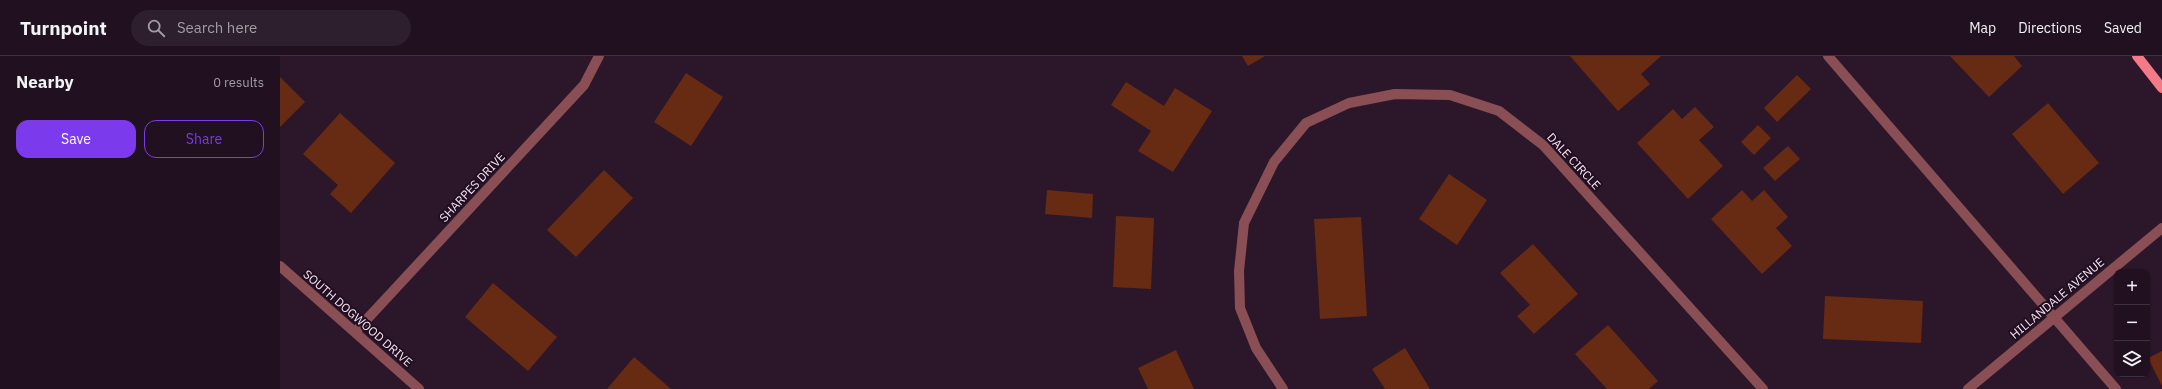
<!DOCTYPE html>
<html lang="en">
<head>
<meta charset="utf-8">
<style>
  :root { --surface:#211120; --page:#2d1f2d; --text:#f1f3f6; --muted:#a29da5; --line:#3e313e; --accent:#7c3aed }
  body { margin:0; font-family:"IBM Plex Sans",sans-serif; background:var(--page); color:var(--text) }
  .controls { position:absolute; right:12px; bottom:12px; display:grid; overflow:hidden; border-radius:8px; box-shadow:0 1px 3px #0004 }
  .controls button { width:36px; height:36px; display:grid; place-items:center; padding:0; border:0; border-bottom:1px solid var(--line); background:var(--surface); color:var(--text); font:20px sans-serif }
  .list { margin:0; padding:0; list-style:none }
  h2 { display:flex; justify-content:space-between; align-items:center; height:52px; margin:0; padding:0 16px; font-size:17px }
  h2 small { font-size:13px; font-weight:400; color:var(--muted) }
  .actions { display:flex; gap:8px; padding:12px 16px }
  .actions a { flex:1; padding:9px 0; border:1px solid var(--accent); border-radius:12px; text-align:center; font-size:14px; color:var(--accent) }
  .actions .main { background:var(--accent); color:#fff }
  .icon { flex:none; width:22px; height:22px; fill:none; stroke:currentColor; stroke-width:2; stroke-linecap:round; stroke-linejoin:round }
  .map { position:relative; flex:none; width:1882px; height:333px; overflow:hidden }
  header { display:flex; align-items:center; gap:24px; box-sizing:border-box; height:56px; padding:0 20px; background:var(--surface); border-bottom:1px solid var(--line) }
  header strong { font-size:19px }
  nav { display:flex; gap:22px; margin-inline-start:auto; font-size:14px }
  .search { width:280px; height:36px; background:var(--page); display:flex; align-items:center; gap:10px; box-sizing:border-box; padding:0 14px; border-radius:22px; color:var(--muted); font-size:15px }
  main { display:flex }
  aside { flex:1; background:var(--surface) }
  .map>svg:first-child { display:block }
  .building { fill:#672a12 }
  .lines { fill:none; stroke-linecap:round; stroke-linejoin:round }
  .service { stroke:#8a4f54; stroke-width:10 }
  .minor { stroke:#8a4f54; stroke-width:10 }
  .primary { stroke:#f57a88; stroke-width:10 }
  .labels { text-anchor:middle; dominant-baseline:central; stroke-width:4; stroke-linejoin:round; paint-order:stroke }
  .street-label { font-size:12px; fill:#f4e5f2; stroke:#220e21 }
</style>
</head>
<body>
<header>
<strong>Turnpoint</strong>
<div class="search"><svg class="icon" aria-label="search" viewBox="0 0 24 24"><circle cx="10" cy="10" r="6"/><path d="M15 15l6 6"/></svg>Search here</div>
<nav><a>Map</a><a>Directions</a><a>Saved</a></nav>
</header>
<main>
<aside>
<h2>Nearby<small>0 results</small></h2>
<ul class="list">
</ul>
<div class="actions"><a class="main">Save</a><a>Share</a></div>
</aside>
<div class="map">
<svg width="1882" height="333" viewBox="0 0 1882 333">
  <rect width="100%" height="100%" fill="#2c172a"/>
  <g class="building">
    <path d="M962 0H985L968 10Z"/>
    <path d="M1290 0H1381L1361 18 1370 28 1338 55Z"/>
    <path d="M1670 0H1734L1742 10 1709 41Z"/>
    <path d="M406 17 443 41 411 90 374 66Z"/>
    <path d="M1517 19 1531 33 1497 66 1484 52Z"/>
    <path d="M0 21 25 46 0 71Z"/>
    <path d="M846 26 884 50 895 32 932 55 893 116 858 95 871 75 831 49Z"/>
    <path d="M1768 47 1819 107 1783 138 1732 78Z"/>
    <path d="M1415 51 1434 71 1419 84 1443 110 1408 143 1357 87 1393 53 1402 63Z"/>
    <path d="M60 57 115 107 71 157 50 138 58 129 23 98Z"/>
    <path d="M1478 69 1491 82 1474 99 1461 86Z"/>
    <path d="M1508 90 1520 103 1495 125 1483 112Z"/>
    <path d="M324 114 353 142 296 201 267 174Z"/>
    <path d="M1169 118 1207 144 1177 189 1139 163Z"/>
    <path d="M767 134 813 138 812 162 765 158Z"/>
    <path d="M1462 134 1472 145 1484 134 1508 161 1496 172 1512 190 1482 218 1431 163Z"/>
    <path d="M836 160 874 162 871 233 833 231Z"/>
    <path d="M1081 161 1087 260 1040 263 1034 163Z"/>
    <path d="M1253 188 1298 238 1254 278 1237 260 1250 249 1220 217Z"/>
    <path d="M213 227 277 281 248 315 185 261Z"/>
    <path d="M1545 240 1643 245 1641 287 1543 283Z"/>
    <path d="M1328 269 1378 325 1369 333H1327L1295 298Z"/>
    <path d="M1125 292 1150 333H1105L1092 313Z"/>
    <path d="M896 294 914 333H868L858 312Z"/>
    <path d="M1882 295V330L1868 302Z"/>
    <path d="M354 301 391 333H327Z"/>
  </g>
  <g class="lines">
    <path class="service" d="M1548 0 1836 333"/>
    <g class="minor">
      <path d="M0 210 139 333"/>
      <path d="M76 275 304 29 319 0"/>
      <path d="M1003 333 976 292 960 252 959 215 964 167 994 106 1026 67 1069 47 1115 38 1170 39 1219 55 1263 89 1483 333"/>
      <path d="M1688 333 1882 172"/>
    </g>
    <path class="primary" d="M1857 0 1882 32"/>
  </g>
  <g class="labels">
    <g class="street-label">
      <text transform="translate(1294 105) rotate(47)">DALE CIRCLE</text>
      <text transform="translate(192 131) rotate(-47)">SHARPES DRIVE</text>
      <text transform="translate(1777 242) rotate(-40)">HILLANDALE AVENUE</text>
      <text transform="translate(78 262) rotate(41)">SOUTH DOGWOOD DRIVE</text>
    </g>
  </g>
</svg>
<div class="controls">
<button>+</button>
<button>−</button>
<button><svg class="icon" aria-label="layers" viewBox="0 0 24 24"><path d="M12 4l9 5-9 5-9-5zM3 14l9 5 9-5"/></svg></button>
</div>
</div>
</main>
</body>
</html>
